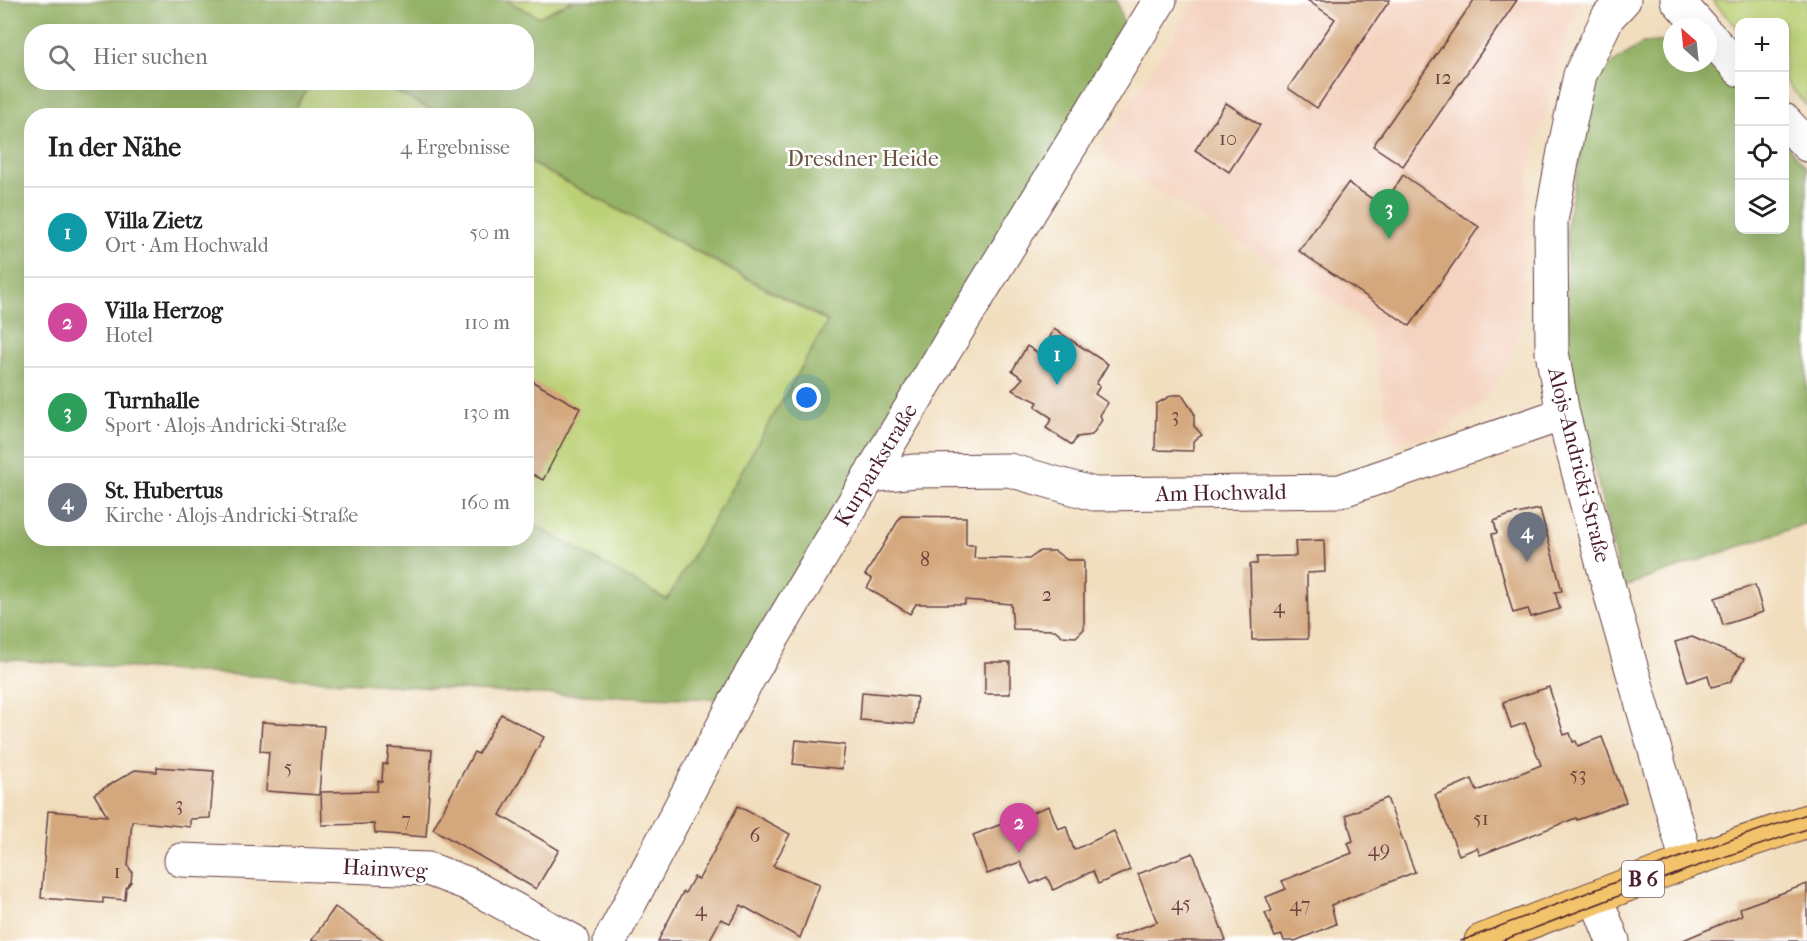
<!DOCTYPE html>
<html lang="de">
<head>
<meta charset="utf-8">
<style>
  :root { --surface:#fff; --page:#f2f2f2; --text:#222; --muted:#767676; --line:#e0e0e0; --accent:#b45309 }
  body { margin:0; font-family:"IM FELL French Canon",serif; background:var(--page); color:var(--text) }
  .controls { position:absolute; right:18px; top:18px; display:grid; overflow:hidden; border-radius:12px; box-shadow:0 6px 24px #0002 }
  .controls button { width:54px; height:54px; display:grid; place-items:center; padding:0; border:0; border-bottom:2px solid var(--line); background:var(--surface); color:var(--text); font:30px sans-serif }
  .compass { position:absolute; left:1663px; top:18px; width:54px; height:54px; border-radius:50%; background:var(--surface); box-shadow:0 6px 24px #0002; rotate:333deg }
  .you { position:absolute; left:807px; top:398px; width:21px; height:21px; margin:-15px; border:4px solid #fff; border-radius:50%; background:#1a73e8; box-shadow:0 0 0 9px #1a73e833 }
  .badge { display:grid; place-items:center; width:39px; height:39px; border-radius:50%; background:var(--accent); color:#fff; font-size:20px; font-weight:700 }
  .pin { position:absolute; translate:-50% -50px; filter:drop-shadow(0 2px 3px #0008) }
  .pin::after { content:''; position:absolute; top:32px; width:21px; height:18px; background:inherit; clip-path:polygon(0 0,100% 0,50% 100%) }
  .list { margin:0; padding:0; list-style:none }
  h2 { display:flex; justify-content:space-between; align-items:center; height:78px; margin:0; padding:0 24px; font-size:26px }
  h2 small { font-size:20px; font-weight:400; color:var(--muted) }
  .list li { display:grid; grid-template-columns:39px 1fr auto; gap:18px; align-items:center; box-sizing:border-box; height:90px; padding:0 24px; border-top:2px solid var(--line) }
  .list b { display:block; font-size:22px; white-space:nowrap }
  .list p { margin:0; font-size:20px; white-space:nowrap; color:var(--muted) }
  .list em { font-size:20px; font-style:normal; color:var(--muted) }
  .icon { flex:none; width:33px; height:33px; fill:none; stroke:currentColor; stroke-width:2; stroke-linecap:round; stroke-linejoin:round }
  .map { position:relative; flex:none; width:1807px; height:941px; overflow:hidden }
  .search { position:absolute; background:var(--surface); box-shadow:0 6px 24px #0002; left:24px; top:24px; width:510px; height:66px; display:flex; align-items:center; gap:15px; box-sizing:border-box; padding:0 21px; border-radius:24px; color:var(--muted); font-size:22px }
  .panel { position:absolute; background:var(--surface); box-shadow:0 6px 24px #0002; left:24px; top:108px; width:510px; height:438px; border-radius:24px }
  .map>svg:first-child { display:block }
  .built { fill:#f4d3c0 }
  .green { fill:#bcd176; stroke:#837850; stroke-width:1.5 }
  .forest { fill:#95b367; stroke:#706949; stroke-width:1.5; fill-rule:evenodd }
  .building { fill:#d4a77c }
  .lines { fill:none; stroke-linecap:round; stroke-linejoin:round }
  .minor-casing { stroke:#633c41; stroke-width:35 }
  .primary-casing { stroke:#633c41; stroke-width:35 }
  .minor { stroke:#fff; stroke-width:33 }
  .primary { stroke:#f2c36a; stroke-width:33 }
  .tram { stroke:#4a1f2b; stroke-width:1.5 }
  .labels { text-anchor:middle; dominant-baseline:central; stroke-width:5; stroke-linejoin:round; paint-order:stroke }
  .number-label { font-size:20px; fill:#6c413f }
  .shield { fill:#fff; stroke:#80626b; stroke-width:1.5 }
  .shield-label { font-size:21px; font-weight:bold; fill:#4a1f2b }
  .park-label { font-size:22px; fill:#6c5442; stroke:#fff }
  .street-label { font-size:22px; fill:#4a1f2b; stroke:#fff }
</style>
</head>
<body>
<div class="map">
<svg width="1807" height="941" viewBox="0 0 1807 941">
  <rect width="100%" height="100%" fill="#fff"/>
  <filter id="ink" filterUnits="userSpaceOnUse"><feTurbulence type="fractalNoise" baseFrequency=".0167" numOctaves="2"/><feDisplacementMap in="SourceGraphic" scale="12" xChannelSelector="R" yChannelSelector="G"/><feConvolveMatrix kernelMatrix="1 2 1 2 8 2 1 2 1" color-interpolation-filters="sRGB"/></filter>
  <filter id="wash" filterUnits="userSpaceOnUse"><feTurbulence type="fractalNoise" baseFrequency=".008" numOctaves="4" result="noise"/><feDisplacementMap in="SourceGraphic" scale="24" xChannelSelector="R" yChannelSelector="G"/><feGaussianBlur stdDeviation="1.35" result="paint"/><feColorMatrix in="noise" values="0 0 0 0 0 0 0 0 0 0 0 0 0 0 0 0 0 1.4 0 .05"/><feComposite in="paint" operator="in"/></filter>
  <g filter="url(#wash)">
    <rect width="100%" height="100%" fill="#f1debe"/>
    <path class="built" d="M1196 0H1579L1527 177 1523 296 1519 330 1509 364 1480 405 1440 432 1392 444 1369 324 1098 153Z"/>
    <g class="green">
      <path d="M505 0H573L539 17Z"/>
      <path d="M1712 0H1807V106L1785 81 1784 22H1740L1739 30Z"/>
      <path d="M311 82 379 83 441 115 291 116Z"/>
      <path d="M527 161 828 322 667 600 527 521Z"/>
    </g>
    <g class="forest">
      <path d="M0 0H505L539 17 573 0H1117L1126 36 720 699 508 693 0 659ZM32 32H526V82L379 83 441 115 526 116 527 161 828 321 667 600 527 521 526 538H32V116L291 115 311 83 32 82Z"/>
      <path d="M1672 41V63H1708V57L1739 92 1740 230H1784L1785 143 1807 168V523L1622 587 1567 350V221L1595 85 1607 67 1643 43Z"/>
    </g>
    <g id="blocks">
      <g class="building">
        <path d="M1307 0H1390L1317 108 1288 88 1335 19Z"/>
        <path d="M1474 0H1517L1403 166 1373 146Z"/>
        <path d="M1226 103 1260 125 1229 172 1195 150Z"/>
        <path d="M1403 175 1479 227 1410 326 1299 251 1348 183 1383 206Z"/>
        <path d="M1054 329 1108 364 1096 384 1100 386 1095 394 1108 403 1100 415 1102 420 1092 435 1077 437 1072 445 1046 428 1052 418 1035 407 1038 402 1012 390 1023 378 1012 371 1027 346 1041 355Z"/>
        <path d="M526 378 580 408 543 480 526 471Z"/>
        <path d="M1172 395H1182L1194 413V426L1202 435 1193 441V451L1155 450 1156 404Z"/>
        <path d="M1540 509 1562 591 1555 592 1560 609 1531 617 1528 609 1513 613 1492 534 1497 533 1494 521 1507 516Z"/>
        <path d="M901 516 966 517V545H975L974 558 1029 559 1040 551H1055L1067 560H1084V629L1076 637 1062 636 1055 630 1013 629 1011 604 965 600V604H916L910 614 867 588 872 579 865 575Z"/>
        <path d="M1324 540 1325 572 1307 573 1308 639 1252 640 1250 564H1257V557L1296 556 1295 541Z"/>
        <path d="M1755 585 1763 612 1723 625 1715 598Z"/>
        <path d="M1692 637 1744 659 1730 682 1711 687 1708 675 1688 682 1675 642Z"/>
        <rect x="985" y="662" width="25" height="32"/>
        <path d="M1549 687 1564 735 1570 733 1573 742 1576 741 1578 746 1602 737 1626 802 1577 820 1576 818 1480 855 1477 848 1459 855 1435 795 1472 779 1477 791 1541 765 1525 723 1511 728 1503 702Z"/>
        <path d="M862 692 917 697 914 724 860 720Z"/>
        <path d="M501 714 544 737 500 815 559 850 536 889 433 829 474 752 478 754Z"/>
        <path d="M262 722 324 726 319 795 266 791 269 752 260 751Z"/>
        <path d="M796 740 845 745 842 769 793 764Z"/>
        <path d="M389 747 432 750 426 837 375 833 374 824 322 825 321 792 377 791 378 781 382 782 383 764H387Z"/>
        <path d="M157 767 214 771 210 818 190 819V827L132 821 128 866 132 872 131 882 126 888 125 900 103 898V903L41 898 48 811 107 816 94 794 135 770 157 772Z"/>
        <path d="M1387 798 1415 872 1331 905 1336 924 1295 941H1284L1282 935 1275 937 1265 913 1272 911 1266 897 1286 889 1282 881 1352 853 1348 843 1353 841 1346 815Z"/>
        <path d="M738 806 790 834 773 866 820 884 800 938 741 905 730 923 721 919 709 941H658L683 892 685 893 694 877 699 879Z"/>
        <path d="M1049 806 1058 829 1066 826 1074 850 1114 831 1130 870 1098 884 1093 871 1053 890 1047 877 1031 884 1020 862 987 874 973 835Z"/>
        <path d="M1193 853 1226 941H1114L1113 938 1157 922 1138 874Z"/>
        <path d="M1807 884V941H1681L1742 915 1740 908Z"/>
        <path d="M335 907 385 941H311Z"/>
      </g>
    </g>
  </g>
  <g filter="url(#ink)">
    <use href="#blocks" fill-opacity="0" stroke="#633c41" stroke-width="1.5"/>
    <g class="lines">
      <defs>
        <g id="minor">
          <path d="M1624 0 1608 17 1580 75 1565 146 1551 221 1552 352 1563 414 1614 607 1687 862"/>
          <path d="M1677 0 1701 27"/>
          <path d="M1708 35 1740 70"/>
          <path d="M1784 120 1807 145"/>
          <path d="M869 476 915 471 1009 470 1094 494 1340 491 1563 414"/>
          <path d="M181 860 428 869 466 883 573 941"/>
          <path d="M1596 898 1613 941"/>
          <path d="M610 941 745 684 947 347 1160 0"/>
        </g>
        <path id="primary" d="M1481 941 1687 862 1807 821"/>
      </defs>
      <use href="#minor" class="minor-casing"/>
      <use href="#primary" class="primary-casing"/>
      <use href="#minor" class="minor"/>
      <use href="#primary" class="primary"/>
      <g class="tram">
        <path d="M1461 941 1686 855 1807 814"/>
        <path d="M1501 941 1689 869 1807 829"/>
      </g>
    </g>
  </g>
  <g class="labels">
    <g class="number-label">
      <text x="1443" y="77">12</text>
      <text x="1228" y="138">10</text>
      <text x="1175" y="415">3</text>
      <text x="925" y="559">8</text>
      <text x="1047" y="594">2</text>
      <text x="1279" y="606">4</text>
      <text x="288" y="767">5</text>
      <text x="1578" y="774">53</text>
      <text x="179" y="804">3</text>
      <text x="1481" y="818">51</text>
      <text x="406" y="819">7</text>
      <text x="755" y="835">6</text>
      <text x="1379" y="849">49</text>
      <text x="117" y="871">1</text>
      <text x="1181" y="903">45</text>
      <text x="1300" y="904">47</text>
      <text x="701" y="909">4</text>
    </g>
    <rect class="shield" x="1622" y="861" width="42" height="36" rx="4.5"/>
    <g class="shield-label">
      <text x="1643" y="879">B 6</text>
    </g>
    <g class="park-label">
      <text x="863" y="159">Dresdner Heide</text>
    </g>
    <g class="street-label">
      <text transform="translate(876 465) rotate(-59)">Kurparkstraße</text>
      <text transform="translate(1579 465) rotate(76)">Alojs-Andricki-Straße</text>
      <text transform="translate(1221 493) rotate(-1)">Am Hochwald</text>
      <text transform="translate(385 869) rotate(3)">Hainweg</text>
    </g>
  </g>
</svg>
<div class="controls">
<button>+</button>
<button>−</button>
<button><svg class="icon" aria-label="locate" viewBox="0 0 24 24"><circle cx="12" cy="12" r="6"/><path d="M12 2v4M12 18v4M2 12h4M18 12h4"/></svg></button>
<button><svg class="icon" aria-label="layers" viewBox="0 0 24 24"><path d="M12 4l9 5-9 5-9-5zM3 14l9 5 9-5"/></svg></button>
</div>
<svg class="compass" viewBox="-18 -18 36 36"><path d="M0-13l5 13h-10z" fill="#e53935"/><path d="M0 13l5-13h-10z" fill="#767676"/></svg>
<div class="you"></div>
<div class="pin badge" style="left:1057px;top:385px;background:#0f9aa8">1</div>
<div class="pin badge" style="left:1019px;top:853px;background:#d1479c">2</div>
<div class="pin badge" style="left:1389px;top:239px;background:#2e9e5b">3</div>
<div class="pin badge" style="left:1527px;top:562px;background:#6b7280">4</div>
<div class="search"><svg class="icon" aria-label="search" viewBox="0 0 24 24"><circle cx="10" cy="10" r="6"/><path d="M15 15l6 6"/></svg>Hier suchen</div>
<section class="panel">
<h2>In der Nähe<small>4 Ergebnisse</small></h2>
<ul class="list">
<li><span class="badge" style="background:#0f9aa8">1</span><div><b>Villa Zietz</b><p>Ort · Am Hochwald</p></div><em>50 m</em></li>
<li><span class="badge" style="background:#d1479c">2</span><div><b>Villa Herzog</b><p>Hotel</p></div><em>110 m</em></li>
<li><span class="badge" style="background:#2e9e5b">3</span><div><b>Turnhalle</b><p>Sport · Alojs-Andricki-Straße</p></div><em>130 m</em></li>
<li><span class="badge" style="background:#6b7280">4</span><div><b>St. Hubertus</b><p>Kirche · Alojs-Andricki-Straße</p></div><em>160 m</em></li>
</ul>
</section>
</div>
</body>
</html>
